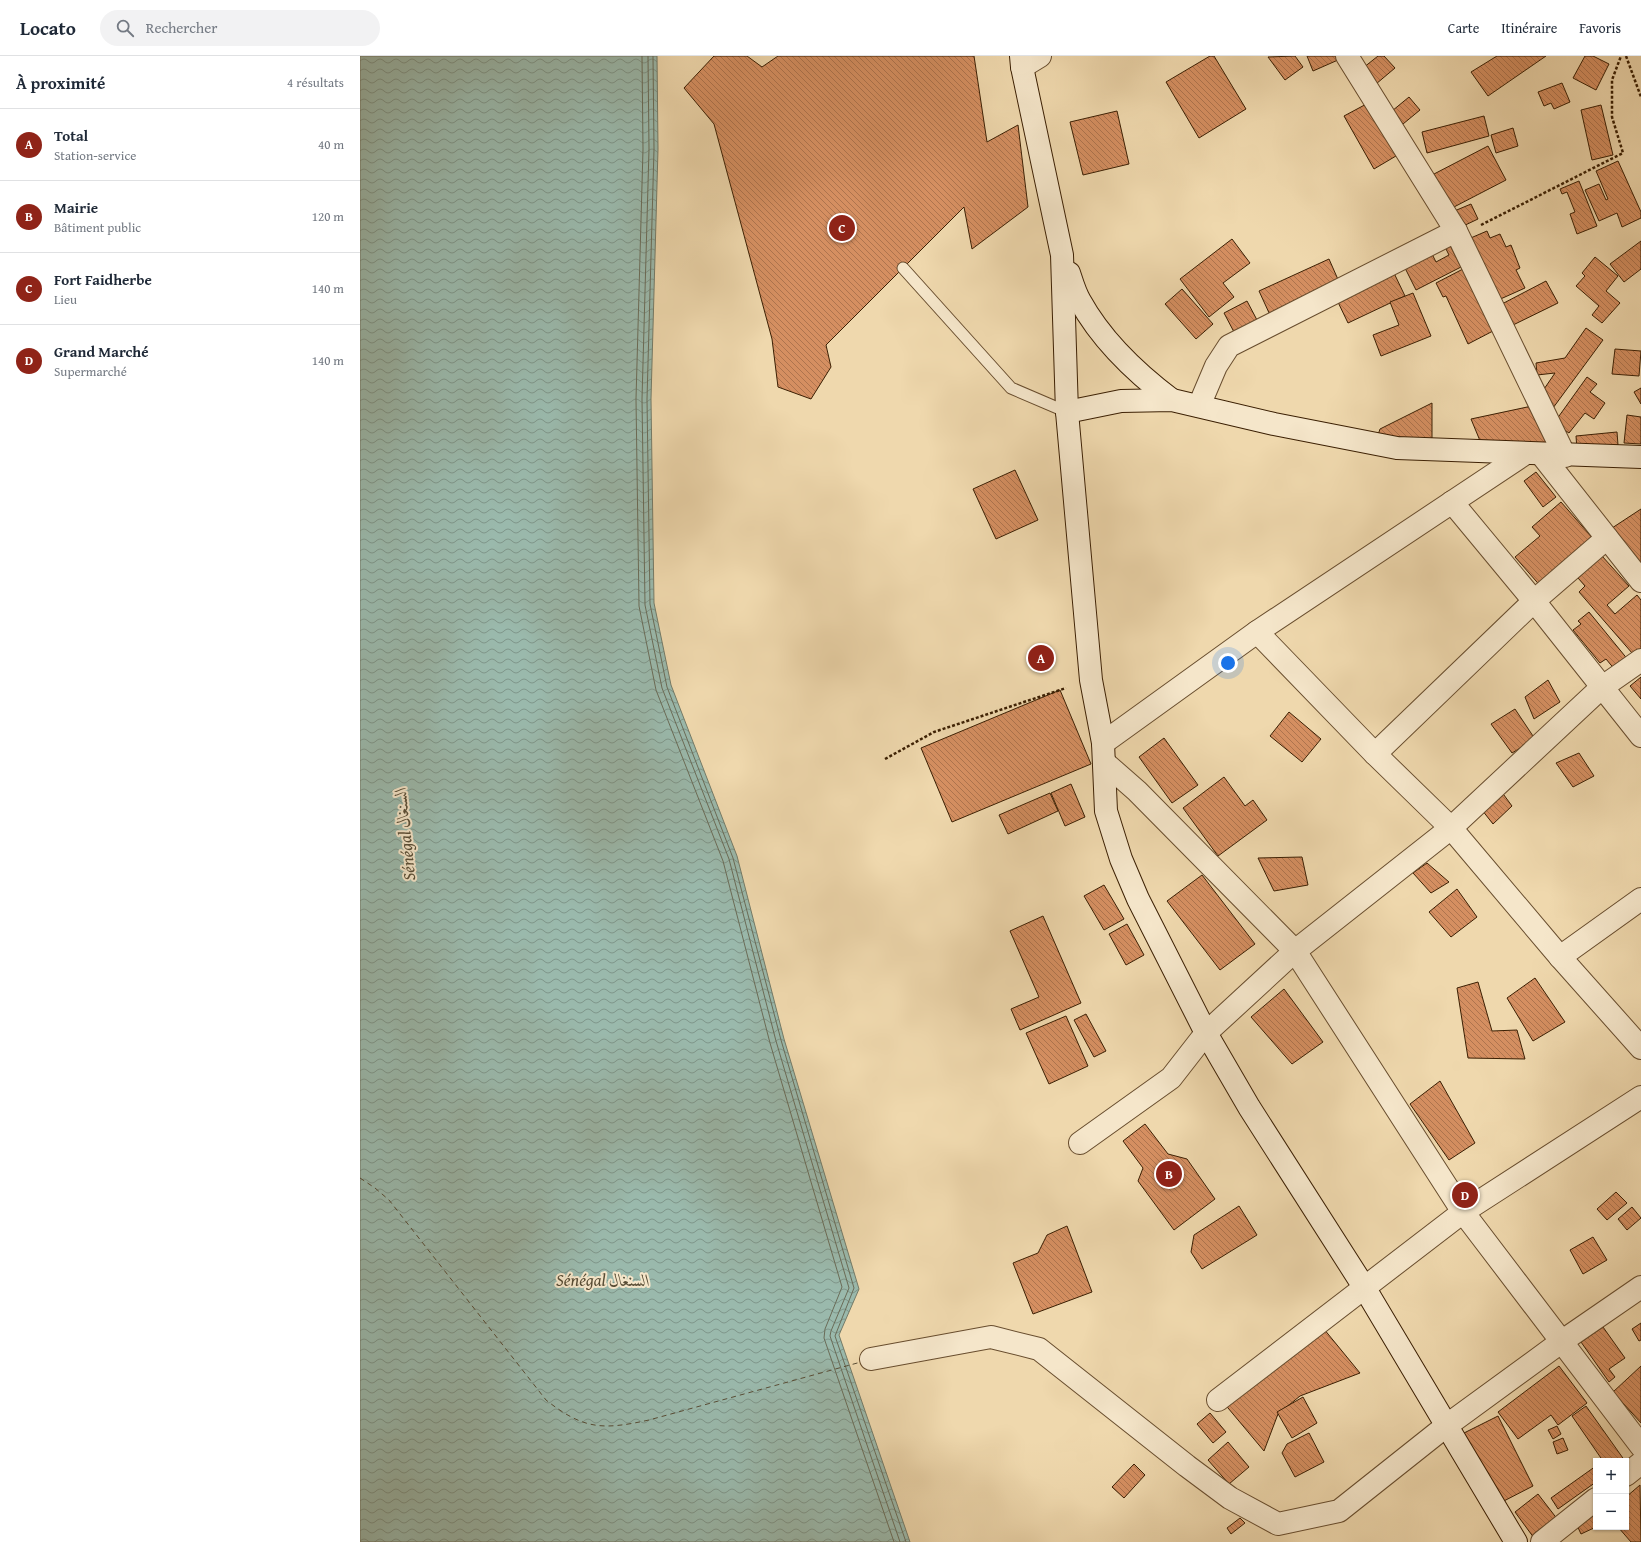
<!DOCTYPE html>
<html lang="fr">
<head>
<meta charset="utf-8">
<style>
  :root { --surface:#fff; --page:#f2f2f3; --text:#1f2937; --muted:#747a83; --line:#e0e1e3; --accent:#8f2418 }
  body { margin:0; font-family:"Gentium Book Plus",Amiri,serif; background:var(--page); color:var(--text) }
  .controls { position:absolute; right:12px; bottom:12px; display:grid; overflow:hidden; border-radius:0px; box-shadow:0 1px 3px #0004 }
  .controls button { width:36px; height:36px; display:grid; place-items:center; padding:0; border:0; border-bottom:1px solid var(--line); background:var(--surface); color:var(--text); font:20px sans-serif }
  .you { position:absolute; left:868px; top:607px; width:14px; height:14px; margin:-10px; border:3px solid #fff; border-radius:50%; background:#1a73e8; box-shadow:0 0 0 6px #1a73e833 }
  .badge { display:grid; place-items:center; width:26px; height:26px; border-radius:50%; background:var(--accent); color:#fff; font-size:13px; font-weight:700 }
  .pin { position:absolute; translate:-50% -50%; border:2px solid #fff; box-shadow:0 1px 4px #0006 }
  .list { margin:0; padding:0; list-style:none }
  h2 { display:flex; justify-content:space-between; align-items:center; height:52px; margin:0; padding:0 16px; font-size:17px }
  h2 small { font-size:13px; font-weight:400; color:var(--muted) }
  .list li { display:grid; grid-template-columns:26px 1fr auto; gap:12px; align-items:center; box-sizing:border-box; height:72px; padding:0 16px; border-top:1px solid var(--line) }
  .list b { display:block; font-size:15px; white-space:nowrap }
  .list p { margin:0; font-size:13px; white-space:nowrap; color:var(--muted) }
  .list em { font-size:13px; font-style:normal; color:var(--muted) }
  .icon { flex:none; width:22px; height:22px; fill:none; stroke:currentColor; stroke-width:2; stroke-linecap:round; stroke-linejoin:round }
  .map { position:relative; flex:none; width:1281px; height:1486px; overflow:hidden }
  header { display:flex; align-items:center; gap:24px; box-sizing:border-box; height:56px; padding:0 20px; background:var(--surface); border-bottom:1px solid var(--line) }
  header strong { font-size:19px }
  nav { display:flex; gap:22px; margin-inline-start:auto; font-size:14px }
  .search { width:280px; height:36px; background:var(--page); display:flex; align-items:center; gap:10px; box-sizing:border-box; padding:0 14px; border-radius:22px; color:var(--muted); font-size:15px }
  main { display:flex }
  aside { flex:1; background:var(--surface) }
  .map>svg:first-child { display:block }
  .water { fill:url(#water-waves); stroke:#747b68 }
  .lines { fill:none; stroke-linecap:round; stroke-linejoin:round }
  .shore { stroke:#6a6c58; stroke-width:1 }
  .ferry { stroke:#584d36; stroke-width:1; stroke-dasharray:5 4; stroke-linecap:butt }
  .building { fill:url(#building-back-hatch); stroke:#3b1f03; fill-rule:evenodd }
  .lane-casing { stroke:#684d2e; stroke-width:13 }
  .street-casing { stroke:#684d2e; stroke-width:24 }
  .secondary-casing { stroke:#3b1f03; stroke-width:24 }
  .path { stroke:#3b1f03; stroke-width:2.5; stroke-dasharray:3 2; stroke-linecap:butt }
  .lane { stroke:#f5e6ca; stroke-width:11 }
  .street { stroke:#f5e6ca; stroke-width:22 }
  .secondary { stroke:#f5e6ca; stroke-width:22 }
  .labels { text-anchor:middle; dominant-baseline:central; stroke-width:4; stroke-linejoin:round; paint-order:stroke }
  .water-label { font-size:17px; font-style:italic; fill:#584d36; stroke:#f5e6ca }
</style>
</head>
<body>
<header>
<strong>Locato</strong>
<div class="search"><svg class="icon" aria-label="search" viewBox="0 0 24 24"><circle cx="10" cy="10" r="6"/><path d="M15 15l6 6"/></svg>Rechercher</div>
<nav><a>Carte</a><a>Itinéraire</a><a>Favoris</a></nav>
</header>
<main>
<aside>
<h2>À proximité<small>4 résultats</small></h2>
<ul class="list">
<li><span class="badge">A</span><div><b>Total</b><p>Station-service</p></div><em>40 m</em></li>
<li><span class="badge">B</span><div><b>Mairie</b><p>Bâtiment public</p></div><em>120 m</em></li>
<li><span class="badge">C</span><div><b>Fort Faidherbe</b><p>Lieu</p></div><em>140 m</em></li>
<li><span class="badge">D</span><div><b>Grand Marché</b><p>Supermarché</p></div><em>140 m</em></li>
</ul>
</aside>
<div class="map">
<svg width="1281" height="1486" viewBox="0 0 1281 1486">
  <defs>
    <pattern id="water-waves" width="16" height="10" patternUnits="userSpaceOnUse"><rect width="16" height="10" fill="#9ab9ac"/><path d="M0 5q4-4 8 0t8 0" fill="none" stroke="#7f968a"/></pattern>
    <pattern id="building-back-hatch" width="6" height="6" patternUnits="userSpaceOnUse"><rect width="6" height="6" fill="#d58f61"/><path d="M-1 5l2 2M0 0l6 6M5-1l2 2" fill="none" stroke="#ae744e"/></pattern>
  </defs>
  <rect width="100%" height="100%" fill="#efd8ad"/>
  <filter id="stains"><feTurbulence type="fractalNoise" baseFrequency=".005" numOctaves="4"/><feColorMatrix values="0 0 0 0 .2 0 0 0 0 .09 0 0 0 0 .02 0 0 0 .5 -.17"/></filter>
  <radialGradient id="worn" r=".72"><stop offset=".6" stop-color="#630" stop-opacity="0"/><stop offset="1" stop-color="#630" stop-opacity=".3"/></radialGradient>
  <path class="water" d="M0 0H297L298 93 291 343 294 547 311 629 377 800 424 983 499 1233 479 1279 550 1486H0Z"/>
  <g class="lines">
    <g class="shore">
      <path d="M282 0 283 93 276 343 279 550 296 634 363 805 410 987 482 1231 465 1273 464 1282 534 1486"/>
      <path d="M288 0 289 93 282 343 285 549 302 632 369 803 416 985 489 1232 471 1275 470 1280 540 1486"/>
      <path d="M293 0 294 93 287 343 290 548 307 631 373 802 421 984 494 1232 475 1280 546 1486"/>
    </g>
    <path class="ferry" d="M0 1122 15 1132 29 1144 186 1344C224 1374 243 1374 289 1364L501 1306"/>
  </g>
  <g class="building">
    <path d="M354 0H387L402 11 418 0H614L627 86 658 69 668 151 612 193 604 151 466 289 471 311 451 343 418 331 412 283 354 68 324 32Z"/>
    <path d="M850 0H854L886 53 839 82 806 26Z"/>
    <path d="M935 0 943 11 925 24 908 1Z"/>
    <path d="M947 0H977L978 4 953 15Z"/>
    <path d="M1018 0H1024L1035 12 1016 28 1003 12Z"/>
    <path d="M1137 0H1186L1128 40 1111 16Z"/>
    <path d="M1225 0H1233L1249 8 1236 34 1213 22Z"/>
    <path d="M1202 27 1210 46 1194 53 1191 47 1184 50 1178 36Z"/>
    <path d="M1049 41 1060 54 1043 68 1032 55Z"/>
    <path d="M1012 45 1041 97 1014 113 984 60Z"/>
    <path d="M1241 49 1253 99 1232 104 1221 54Z"/>
    <path d="M757 55 769 108 723 119 710 66Z"/>
    <path d="M1124 60 1129 80 1067 97 1062 76Z"/>
    <path d="M1153 72 1158 90 1136 97 1131 79Z"/>
    <path d="M1128 90 1146 124 1092 152 1074 118Z"/>
    <path d="M1258 105 1281 156V162L1262 171 1257 157 1239 165 1225 134 1239 128 1246 144 1248 143 1236 115Z"/>
    <path d="M1219 125 1237 170 1217 178 1210 158 1215 156 1207 136 1202 138 1200 133Z"/>
    <path d="M1111 148 1118 163 1099 172 1092 156Z"/>
    <path d="M1127 175 1130 182 1140 178 1146 191 1151 189 1160 212 1156 214 1165 232 1136 245 1106 184Z"/>
    <path d="M872 183 890 207 863 227 874 241 849 261 820 223Z"/>
    <path d="M1088 185 1101 211 1056 234 1043 208ZM1085 191 1089 199 1076 206 1072 198Z"/>
    <path d="M1281 185V213L1264 226 1250 208Z"/>
    <path d="M1235 201 1258 220 1246 235 1260 247 1242 267 1232 259 1239 250 1216 230 1225 220 1222 217Z"/>
    <path d="M969 203 980 228 910 259 899 235Z"/>
    <path d="M1103 213 1133 275 1108 288 1086 240 1083 241 1076 227Z"/>
    <path d="M1033 215 1045 240 988 267 976 242Z"/>
    <path d="M1186 225 1198 247 1151 270 1140 249Z"/>
    <path d="M822 233 853 268 836 283 805 248Z"/>
    <path d="M1053 237 1071 280 1021 300 1013 279 1039 269 1030 246Z"/>
    <path d="M887 245 897 264 874 276 864 257Z"/>
    <path d="M1226 272 1243 284 1193 352 1182 336 1195 317 1177 319 1176 307 1205 302Z"/>
    <path d="M1255 293 1281 295 1279 320 1252 318Z"/>
    <path d="M1227 321 1237 328 1230 336 1245 347 1234 363 1225 357 1209 377 1194 367Z"/>
    <path d="M1281 332V348L1274 336Z"/>
    <path d="M1072 347V384L1018 379 1020 373Z"/>
    <path d="M1172 350 1191 390 1123 392 1111 363Z"/>
    <path d="M1267 359 1281 361V388L1264 387Z"/>
    <path d="M1257 376 1258 389 1217 394 1216 380Z"/>
    <path d="M655 414 678 464 636 483 613 433Z"/>
    <path d="M1176 416 1196 441 1183 451 1164 425Z"/>
    <path d="M1201 446 1236 486 1183 533 1155 501 1180 480 1172 471Z"/>
    <path d="M1281 453V522L1249 474Z"/>
    <path d="M1242 500 1269 530 1247 549 1255 558 1277 539 1281 544V603L1279 605 1219 536 1225 530 1218 522Z"/>
    <path d="M1229 556 1269 605 1256 615 1246 603 1240 607 1213 574 1221 568 1218 565Z"/>
    <path d="M1281 621V643L1270 630Z"/>
    <path d="M1188 624 1200 646 1174 663 1165 641Z"/>
    <path d="M700 634 731 708 592 766 561 692Z"/>
    <path d="M1155 653 1175 683 1152 697 1131 668Z"/>
    <path d="M929 656 961 683 942 706 910 680Z"/>
    <path d="M804 682 838 729 812 747 779 701Z"/>
    <path d="M1219 697 1234 720 1213 731 1196 707Z"/>
    <path d="M864 721 885 750 893 744 907 764 858 800 823 752Z"/>
    <path d="M711 728 725 761 705 770 691 737Z"/>
    <path d="M1141 735 1152 750 1133 768 1122 754Z"/>
    <path d="M690 737 698 755 648 778 639 759Z"/>
    <path d="M942 801 948 829 914 835 898 802Z"/>
    <path d="M1067 807 1089 826 1071 837 1053 817Z"/>
    <path d="M842 819 895 888 860 914 807 845Z"/>
    <path d="M744 829 764 863 744 874 724 840Z"/>
    <path d="M1097 833 1117 861 1091 881 1069 856Z"/>
    <path d="M683 860 721 947 660 974 651 953 679 941 650 875Z"/>
    <path d="M767 868 784 899 766 909 749 878Z"/>
    <path d="M1175 922 1205 966 1173 985 1147 942Z"/>
    <path d="M1118 926 1132 975 1157 974 1165 1003 1108 1002 1097 932Z"/>
    <path d="M924 933 963 986 932 1008 891 961Z"/>
    <path d="M726 958 746 995 734 1001 714 964Z"/>
    <path d="M706 960 728 1010 689 1028 666 977Z"/>
    <path d="M1080 1025 1115 1087 1089 1104 1050 1048Z"/>
    <path d="M785 1068 808 1098 827 1103 855 1143 814 1174 778 1125 783 1112 763 1085Z"/>
    <path d="M1256 1136 1267 1147 1247 1164 1237 1153Z"/>
    <path d="M879 1150 897 1179 842 1213 831 1196 834 1179Z"/>
    <path d="M1272 1151 1281 1162 1267 1174 1258 1163Z"/>
    <path d="M707 1170 732 1236 673 1258 653 1207 678 1197 687 1179Z"/>
    <path d="M1233 1181 1247 1204 1223 1218 1210 1194Z"/>
    <path d="M959 1267 1000 1317 940 1340 918 1358 904 1395 863 1346Z"/>
    <path d="M1281 1267V1284L1279 1285 1272 1273Z"/>
    <path d="M1243 1271 1265 1302 1249 1313 1255 1321 1249 1326 1221 1286Z"/>
    <path d="M1199 1310 1227 1347 1198 1369 1191 1359 1158 1383 1138 1356Z"/>
    <path d="M1281 1310V1367L1253 1336Z"/>
    <path d="M943 1341 957 1367 932 1382 917 1356Z"/>
    <path d="M1226 1350 1265 1405H1243L1212 1360Z"/>
    <path d="M850 1357 866 1376 853 1387 837 1368Z"/>
    <path d="M1138 1360 1173 1430 1138 1448 1104 1377Z"/>
    <path d="M1197 1370 1201 1378 1193 1383 1188 1374Z"/>
    <path d="M949 1377 964 1406 935 1421 922 1397 927 1388Z"/>
    <path d="M1203 1382 1208 1394 1197 1398 1193 1386Z"/>
    <path d="M868 1386 889 1411 869 1428 848 1404Z"/>
    <path d="M774 1408 785 1419 764 1442 752 1431Z"/>
    <path d="M1236 1410V1426L1198 1453 1191 1442Z"/>
    <path d="M1280 1429 1281 1486H1271L1258 1471H1266V1441Z"/>
    <path d="M1178 1438 1198 1464 1174 1482 1155 1456Z"/>
    <path d="M1236 1455V1471L1221 1478 1215 1465Z"/>
    <path d="M880 1462 885 1467 871 1478 867 1472Z"/>
  </g>
  <g class="lines">
    <defs>
      <path id="lane" d="M543 212 651 332 707 356"/>
      <g id="street">
        <path d="M987 0 1096 175 1205 400"/>
        <path d="M662 11 680 0"/>
        <path d="M839 350 856 310 869 290 1096 175"/>
        <path d="M1181 398 1281 525"/>
        <path d="M1092 446 1174 545 1281 680"/>
        <path d="M897 576 1015 698 1091 772 1200 901 1281 992"/>
        <path d="M743 687 897 576 1166 397"/>
        <path d="M1015 698 1174 545 1247 482"/>
        <path d="M745 707 777 735 935 895 1103 1156 1281 1390"/>
        <path d="M1200 901 1281 843"/>
        <path d="M720 1087 811 1022 846 977 935 895 1091 772 1241 632 1281 604"/>
        <path d="M511 1303 631 1281 679 1293 827 1410 870 1442 918 1468 979 1455 1086 1370 1201 1286 1281 1231"/>
        <path d="M858 1344 1103 1156 1281 1041"/>
        <path d="M1266 1419 1281 1407"/>
        <path d="M1182 1486 1236 1443"/>
      </g>
      <g id="secondary">
        <path d="M661 0 662 11 702 199 707 356 731 624 743 687 746 755 761 803 778 843 846 977 889 1051 1004 1231 1156 1486"/>
        <path d="M709 217C712 226 715 237 720 245 742 285 776 317 812 344"/>
        <path d="M707 356 761 345 812 344 914 368 1037 392 1281 401"/>
      </g>
    </defs>
    <use href="#lane" class="lane-casing"/>
    <use href="#street" class="street-casing"/>
    <use href="#secondary" class="secondary-casing"/>
    <g class="path">
      <path d="M1266 0 1281 41"/>
      <path d="M1121 169 1263 97 1252 61V24L1261 0"/>
      <path d="M525 703 574 676 706 632"/>
    </g>
    <use href="#lane" class="lane"/>
    <use href="#street" class="street"/>
    <use href="#secondary" class="secondary"/>
  </g>
  <g class="labels">
    <g class="water-label">
      <text transform="translate(44 778) rotate(-96)">Sénégal السنغال</text>
      <text x="243" y="1223">Sénégal السنغال</text>
    </g>
  </g>
  <rect width="100%" height="100%" filter="url(#stains)"/>
  <rect width="100%" height="100%" fill="url(#worn)"/>
</svg>
<div class="controls">
<button>+</button>
<button>−</button>
</div>
<div class="you"></div>
<div class="pin badge" style="left:681px;top:602px">A</div>
<div class="pin badge" style="left:809px;top:1118px">B</div>
<div class="pin badge" style="left:482px;top:172px">C</div>
<div class="pin badge" style="left:1105px;top:1139px">D</div>
</div>
</main>
</body>
</html>
